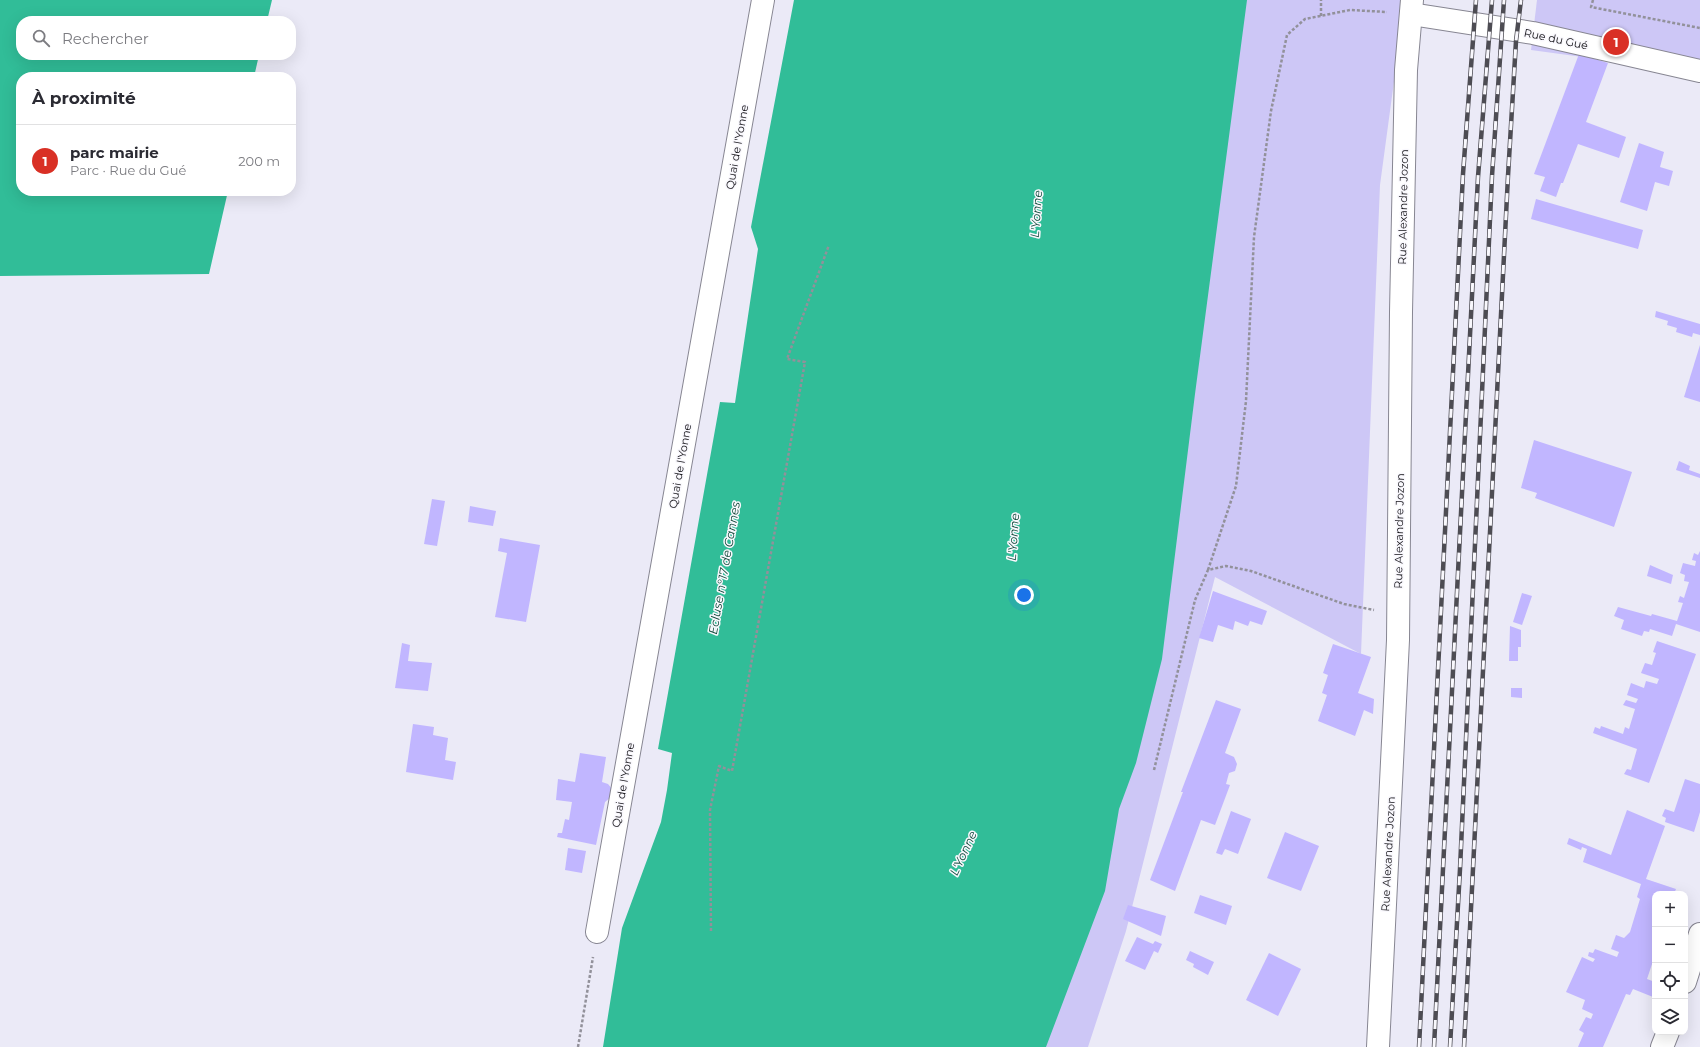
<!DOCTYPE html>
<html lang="fr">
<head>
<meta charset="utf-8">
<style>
  :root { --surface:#fff; --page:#f2f2f3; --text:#2b2b33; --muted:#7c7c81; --line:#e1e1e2; --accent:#d93025 }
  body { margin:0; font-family:Montserrat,sans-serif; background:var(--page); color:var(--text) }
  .controls { position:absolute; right:12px; bottom:12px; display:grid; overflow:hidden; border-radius:8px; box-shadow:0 4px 16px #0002 }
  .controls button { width:36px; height:36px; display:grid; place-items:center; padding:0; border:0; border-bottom:1px solid var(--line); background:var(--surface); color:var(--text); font:20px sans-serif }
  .you { position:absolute; left:1024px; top:595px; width:14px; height:14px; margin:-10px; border:3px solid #fff; border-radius:50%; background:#1a73e8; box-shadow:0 0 0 6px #1a73e833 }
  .badge { display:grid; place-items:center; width:26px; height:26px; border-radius:50%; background:var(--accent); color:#fff; font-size:13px; font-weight:700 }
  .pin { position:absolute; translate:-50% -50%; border:2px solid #fff; box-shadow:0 1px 4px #0006 }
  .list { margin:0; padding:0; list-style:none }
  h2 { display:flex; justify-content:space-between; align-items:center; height:52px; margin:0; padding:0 16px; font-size:17px }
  h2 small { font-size:13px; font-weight:400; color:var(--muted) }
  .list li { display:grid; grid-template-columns:26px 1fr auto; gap:12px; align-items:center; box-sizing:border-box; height:72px; padding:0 16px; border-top:1px solid var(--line) }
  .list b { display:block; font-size:15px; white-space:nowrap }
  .list p { margin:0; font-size:13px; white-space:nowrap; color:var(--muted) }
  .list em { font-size:13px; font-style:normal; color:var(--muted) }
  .icon { flex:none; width:22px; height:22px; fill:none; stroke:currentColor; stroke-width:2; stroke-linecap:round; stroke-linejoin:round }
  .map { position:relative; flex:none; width:1700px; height:1047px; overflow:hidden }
  .search { position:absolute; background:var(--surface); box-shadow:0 4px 16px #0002; left:16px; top:16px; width:280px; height:44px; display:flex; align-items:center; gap:10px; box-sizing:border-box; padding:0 14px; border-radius:16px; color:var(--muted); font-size:15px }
  .panel { position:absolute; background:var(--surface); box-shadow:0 4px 16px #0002; left:16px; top:72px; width:280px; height:124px; border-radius:16px }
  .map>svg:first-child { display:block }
  .green { fill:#cdc7f6 }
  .water { fill:#31bd98 }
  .building { fill:#c1b6ff }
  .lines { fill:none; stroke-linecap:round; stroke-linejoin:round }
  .minor-casing { stroke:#878692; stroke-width:24 }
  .path { stroke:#92919a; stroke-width:2.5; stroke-dasharray:3 2; stroke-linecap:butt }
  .minor { stroke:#fff; stroke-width:22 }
  .rail-casing { stroke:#4d4c53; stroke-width:4.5 }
  .rail { stroke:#f9f8fd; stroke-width:3; stroke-dasharray:9; stroke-linecap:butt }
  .labels { text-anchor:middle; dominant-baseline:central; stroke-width:3; stroke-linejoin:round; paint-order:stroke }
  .street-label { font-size:11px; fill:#100f14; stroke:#f9f8fd }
  .water-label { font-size:12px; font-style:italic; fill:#0f4838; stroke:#f9f8fd }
</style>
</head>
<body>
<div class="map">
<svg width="1700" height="1047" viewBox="0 0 1700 1047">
  <rect width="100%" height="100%" fill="#ebeaf7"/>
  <g class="green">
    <path d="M1242 0H1405L1380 185 1361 654 1215 577 1126 931 1088 1047H1036Z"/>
    <path d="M1537 0H1700V73L1531 50Z"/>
  </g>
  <g class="water">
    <path d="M0 0H272L267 21H21V55H259L254 77H21V191H228L209 274 0 276Z"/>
    <path d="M794 0H1247L1195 394 1162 659 1136 763 1119 809 1105 891 1046 1047H603L622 928 661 822 667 790 672 753 658 749 720 402 735 403 758 249 751 227Z"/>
  </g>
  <g class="building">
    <path d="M1579 54 1608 63 1586 122 1626 137 1619 158 1578 144 1563 183H1561L1556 197 1540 191 1545 177 1534 174Z"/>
    <path d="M1639 143 1664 152 1660 167 1673 171 1669 186 1655 182 1647 211 1620 202Z"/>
    <path d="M1536 199 1643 230 1638 249 1531 219Z"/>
    <path d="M1656 311 1700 324V335L1693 333 1692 337 1676 332 1677 328 1667 325 1668 321 1655 317Z"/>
    <path d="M1700 345V402L1684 397Z"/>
    <path d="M1534 440 1632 472 1614 527 1535 498 1537 493 1521 488Z"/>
    <path d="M1679 461 1690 466 1689 470 1700 474V478L1676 470Z"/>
    <path d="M432 499 445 501 437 546 424 544Z"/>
    <path d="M470 506 496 511 493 526 468 522Z"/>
    <path d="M500 538 540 545 526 622 495 617 507 553 498 551Z"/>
    <path d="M1700 551V632L1676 624 1672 636 1650 629 1649 632 1644 631 1642 636 1621 629 1624 620 1614 616 1618 607 1651 616 1652 614 1677 621 1683 603 1678 602 1680 596 1684 598 1689 582 1684 581 1685 575 1680 573 1683 563 1695 566 1696 561 1692 560 1694 553 1698 555Z"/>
    <path d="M1650 565 1673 575 1671 584 1647 576Z"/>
    <path d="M1213 591 1267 611 1262 625 1250 621 1248 626 1235 621 1233 630 1218 625 1213 642 1199 638Z"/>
    <path d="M1522 593 1532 596 1522 625 1513 622Z"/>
    <path d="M1510 626 1521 630V647H1518V661H1509Z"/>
    <path d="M1657 641 1696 654 1649 783 1624 774 1627 769 1631 770 1637 749 1593 733 1595 727 1600 729 1601 726 1623 734 1625 727 1629 729 1635 709 1623 705 1626 700 1636 703 1638 699 1627 695 1631 683 1644 688 1646 681 1657 684 1659 679 1641 673 1645 663 1652 665 1656 653 1653 652Z"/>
    <path d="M402 643 410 645 408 661 432 663 428 691 395 688Z"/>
    <path d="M1333 644 1371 657 1358 693 1374 699 1373 714 1364 710 1355 736 1318 721 1327 695 1322 693 1328 675 1323 673Z"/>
    <path d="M1511 688H1522V698L1511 697Z"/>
    <path d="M1216 700 1241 709 1225 753 1234 757 1237 764 1235 771 1229 773 1226 784 1230 785 1215 825 1201 820 1175 891 1150 880 1183 792H1181Z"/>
    <path d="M413 724 434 727 433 735 448 738 445 760 456 762 453 780 406 772Z"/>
    <path d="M580 753 606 757 602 782 608 784 612 789 611 797 605 802 596 845 557 837 558 833H562L565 819 569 820 572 802 556 800 558 779 575 782Z"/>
    <path d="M1685 779 1700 784V812L1694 832 1665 822 1666 818 1662 816 1665 809 1674 812Z"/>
    <path d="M1627 810 1665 826 1646 879 1676 889 1674 894H1655V955L1647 979 1655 982V991L1653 997 1633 989 1630 995 1626 994 1603 1047H1578L1584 1033 1579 1030 1586 1017 1591 1019 1593 1014 1582 1009 1585 1000 1566 992 1582 957 1593 962 1595 959 1588 956 1589 952 1593 953 1595 949 1617 957 1619 952 1611 949 1616 935 1624 938 1630 932 1640 899 1637 897 1641 884 1583 862 1587 849 1582 847 1581 850 1567 844 1569 838 1611 855Z"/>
    <path d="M1231 811 1251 819 1238 854 1225 849 1222 855 1216 853Z"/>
    <path d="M1285 832 1319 846 1301 891 1267 878Z"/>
    <path d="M568 848 586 851 582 873 565 870Z"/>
    <path d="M1200 895 1232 906 1226 925 1194 913Z"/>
    <path d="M1128 905 1166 916 1161 936 1123 919Z"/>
    <path d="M1137 937 1153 944 1155 941 1162 944 1158 953 1154 951 1145 970 1125 961Z"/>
    <path d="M1190 951 1214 962 1208 975 1193 967 1194 964 1186 960Z"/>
    <path d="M1269 953 1301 969 1278 1016 1246 1000Z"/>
  </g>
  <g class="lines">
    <defs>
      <g id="minor">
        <path d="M1411 14 1533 33 1700 71"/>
        <path d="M597 932 763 0"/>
        <path d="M1685 982 1700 934"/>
        <path d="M1378 1047 1398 640 1401 312 1406 70 1412 0"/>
        <path d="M1662 1047 1668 1032"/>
      </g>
    </defs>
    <use href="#minor" class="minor-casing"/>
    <g class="path">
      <path d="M1593 0 1591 7 1700 28"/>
      <path d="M1321 16V0"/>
      <path d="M1208 570 1236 486 1246 401 1254 237 1271 111 1287 35 1305 19 1350 10 1387 12"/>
      <path d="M1154 770 1195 600 1208 570 1226 566 1251 571 1344 604 1374 610"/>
      <path d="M711 931 710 810 719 766 732 771 805 362 787 359 829 245"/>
      <path d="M578 1047 593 957"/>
    </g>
    <use href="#minor" class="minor"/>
    <defs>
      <g id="rail">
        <path d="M1419 1047 1463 174 1476 0"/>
        <path d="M1434 1047 1478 177 1492 0"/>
        <path d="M1450 1047 1460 869 1492 176 1504 0"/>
        <path d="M1464 1047 1508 176 1516 41 1521 0"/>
      </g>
    </defs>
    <use href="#rail" class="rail-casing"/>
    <use href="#rail" class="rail"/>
  </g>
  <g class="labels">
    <g class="street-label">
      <text transform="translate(1556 39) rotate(12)">Rue du Gué</text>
      <text transform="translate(737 147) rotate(-80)">Quai de l'Yonne</text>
      <text transform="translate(1403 207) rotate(-89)">Rue Alexandre Jozon</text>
      <text transform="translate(680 466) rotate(-80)">Quai de l'Yonne</text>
      <text transform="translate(1399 531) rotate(-89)">Rue Alexandre Jozon</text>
      <text transform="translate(623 785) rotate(-80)">Quai de l'Yonne</text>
      <text transform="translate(1388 854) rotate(-87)">Rue Alexandre Jozon</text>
    </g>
    <g class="water-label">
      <text transform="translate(1036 214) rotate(-86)">L'Yonne</text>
      <text transform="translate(1013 537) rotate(-86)">L'Yonne</text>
      <text transform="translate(724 568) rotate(-80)">Ecluse n°17 de Cannes</text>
      <text transform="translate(963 853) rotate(-65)">L'Yonne</text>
    </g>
  </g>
</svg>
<div class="controls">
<button>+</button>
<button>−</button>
<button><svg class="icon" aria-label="locate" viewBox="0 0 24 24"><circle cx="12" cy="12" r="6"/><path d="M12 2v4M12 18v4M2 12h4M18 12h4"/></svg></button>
<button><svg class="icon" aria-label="layers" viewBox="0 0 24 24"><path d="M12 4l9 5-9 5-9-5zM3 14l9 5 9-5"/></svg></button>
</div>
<div class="you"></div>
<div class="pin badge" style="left:1616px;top:42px">1</div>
<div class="search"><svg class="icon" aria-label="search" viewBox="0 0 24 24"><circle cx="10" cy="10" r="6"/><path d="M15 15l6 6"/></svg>Rechercher</div>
<section class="panel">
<h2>À proximité<small></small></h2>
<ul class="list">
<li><span class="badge">1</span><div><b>parc mairie</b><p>Parc · Rue du Gué</p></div><em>200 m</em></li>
</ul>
</section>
</div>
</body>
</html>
